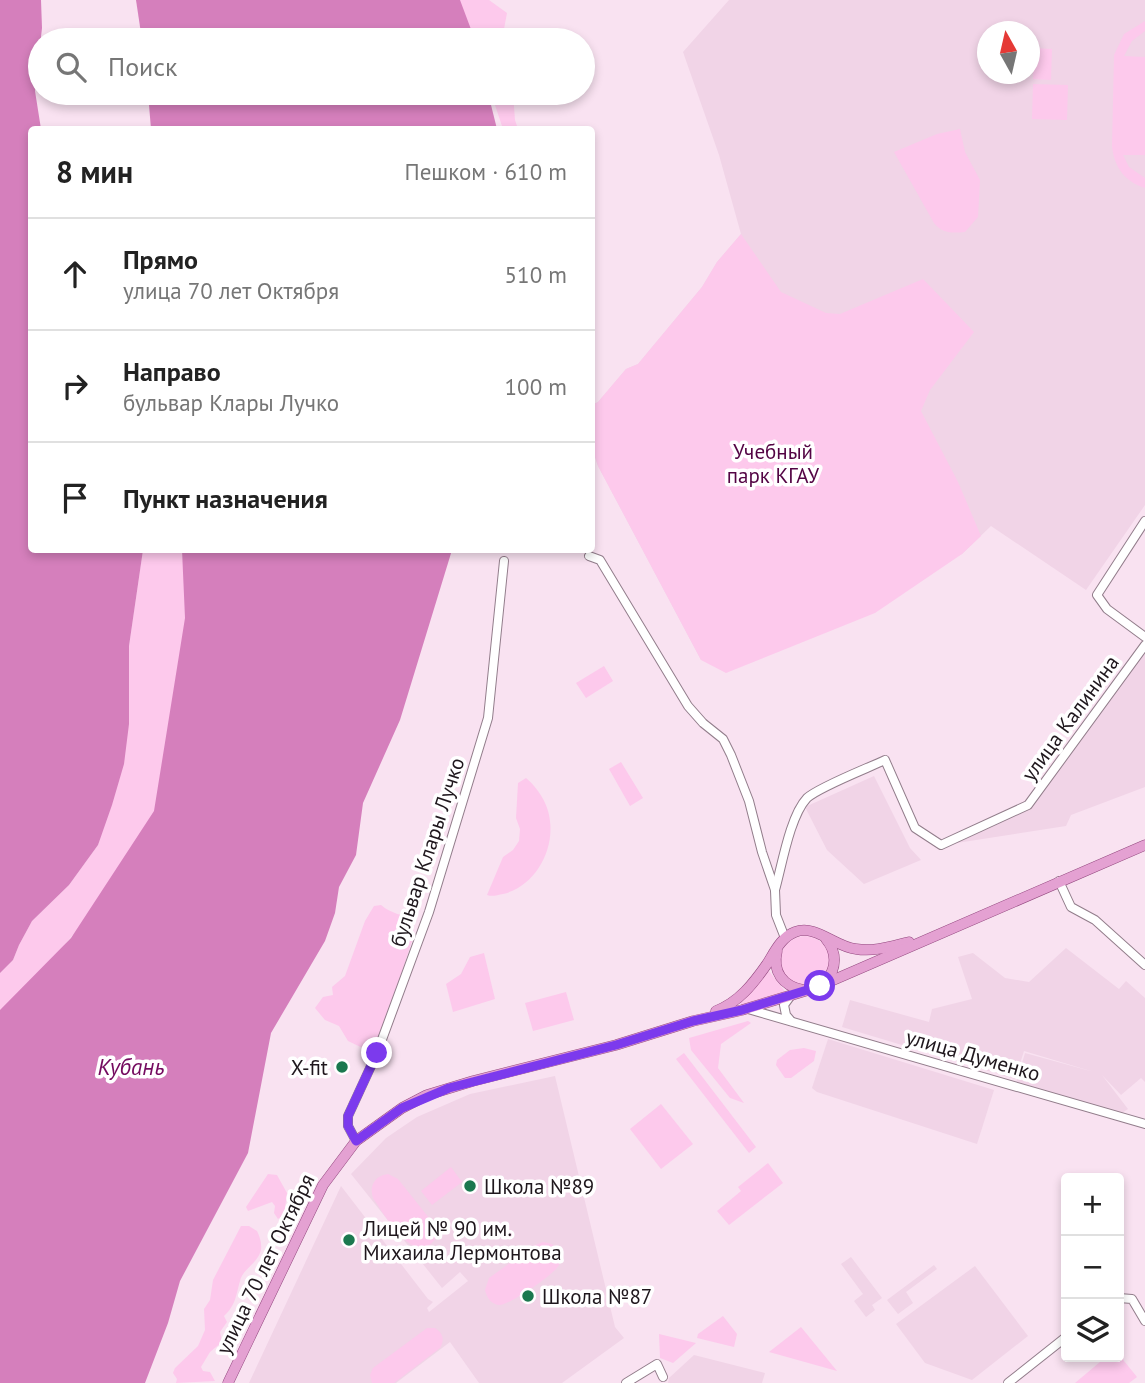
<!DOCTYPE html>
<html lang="ru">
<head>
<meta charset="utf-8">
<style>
  :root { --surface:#fff; --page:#f6f6f6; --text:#222; --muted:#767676; --line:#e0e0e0 }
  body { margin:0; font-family:"PT Sans",sans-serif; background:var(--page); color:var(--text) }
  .controls { position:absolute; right:21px; bottom:21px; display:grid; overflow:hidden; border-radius:7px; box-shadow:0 4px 10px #0003 }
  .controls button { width:63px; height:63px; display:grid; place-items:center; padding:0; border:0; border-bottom:2px solid var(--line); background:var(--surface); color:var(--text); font:35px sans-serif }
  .compass { position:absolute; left:977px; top:21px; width:63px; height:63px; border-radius:50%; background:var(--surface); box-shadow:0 4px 10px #0003; rotate:352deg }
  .stop { position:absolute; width:21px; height:21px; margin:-16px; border:5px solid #7c3aed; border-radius:50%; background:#fff }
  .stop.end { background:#7c3aed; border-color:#fff; box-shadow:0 2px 7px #0008 }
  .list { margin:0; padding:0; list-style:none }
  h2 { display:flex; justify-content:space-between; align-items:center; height:91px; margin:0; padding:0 28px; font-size:30px }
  h2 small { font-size:23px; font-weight:400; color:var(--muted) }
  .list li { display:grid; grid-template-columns:46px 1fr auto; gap:21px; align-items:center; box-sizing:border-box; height:112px; padding:0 28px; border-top:2px solid var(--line) }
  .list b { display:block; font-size:26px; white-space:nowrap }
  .list p { margin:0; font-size:23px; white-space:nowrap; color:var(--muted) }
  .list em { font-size:23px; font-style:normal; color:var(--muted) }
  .icon { flex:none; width:38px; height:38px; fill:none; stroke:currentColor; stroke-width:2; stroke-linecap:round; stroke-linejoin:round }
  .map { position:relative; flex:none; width:1145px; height:1383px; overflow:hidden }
  .search { position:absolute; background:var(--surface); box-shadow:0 4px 10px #0003; left:28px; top:28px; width:567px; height:77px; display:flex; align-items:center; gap:18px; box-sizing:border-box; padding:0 24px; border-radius:38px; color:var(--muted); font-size:26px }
  .panel { position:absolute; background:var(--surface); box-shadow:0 4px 10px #0003; left:28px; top:126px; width:567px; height:427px; border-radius:7px }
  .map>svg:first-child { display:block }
  .built { fill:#f1d4e7; fill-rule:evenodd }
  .green { fill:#fdc9ec }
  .water { fill:#d57fbc }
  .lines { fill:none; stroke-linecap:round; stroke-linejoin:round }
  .minor-casing { stroke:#927d8b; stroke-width:10 }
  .major-casing { stroke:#93487f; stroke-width:11 }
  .minor { stroke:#fff; stroke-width:8 }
  .major { stroke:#e4a1d2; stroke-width:10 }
  .route { stroke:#7c3aed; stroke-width:9 }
  .poi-dot { fill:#1b784f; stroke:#fff; stroke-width:2.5 }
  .labels { text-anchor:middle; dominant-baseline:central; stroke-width:7; stroke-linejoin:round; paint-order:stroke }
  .park-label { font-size:21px; fill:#530444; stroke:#fff }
  .street-label { font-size:21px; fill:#1f171d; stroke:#fff }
  .poi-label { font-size:21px; fill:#1f171d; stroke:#fff; text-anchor:start }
  .water-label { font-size:23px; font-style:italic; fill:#740a5f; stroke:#fff }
</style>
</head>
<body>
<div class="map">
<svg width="1145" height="1383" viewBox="0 0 1145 1383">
  <rect width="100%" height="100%" fill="#f9e2f1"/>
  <g class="built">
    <path d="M729 0H1145V505L1086 590 991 526 962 554 701 660 598 466 592 448V405L598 402 626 369 638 364 702 287 717 262 741 234 719 155 683 52ZM988 32H1030V74H988Z"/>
    <path d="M1145 646V787L1071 815 1066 826 944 845 1030 807Z"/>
    <path d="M874 776 910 848 921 860 864 884 827 850 805 807Z"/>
    <path d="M1066 948 1119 989 1126 981 1145 998V1082L1141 1078 1121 1095 1102 1075 1128 1109 1122 1113 1016 1083 1025 1053 1094 1072 1024 1051 1015 1079 842 1027 850 1000 929 1022 932 1009 972 999 958 957 973 953 1005 978 1029 982Z"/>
    <path d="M828 1039 994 1090 977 1144 817 1092 812 1088Z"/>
    <path d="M555 1076 615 1327 624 1338 562 1383H479L450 1342 396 1383H249L341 1186 428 1299 433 1302 427 1308 429 1312 468 1281 460 1272 442 1288 351 1174 386 1138 417 1117 470 1094Z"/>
    <path d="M851 1257 882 1298 872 1305 875 1310 866 1317 854 1301 863 1294 841 1264Z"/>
    <path d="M934 1265 937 1269 906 1292 913 1303 898 1314 887 1300Z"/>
    <path d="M975 1266 1028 1336 972 1380 925 1363 896 1324Z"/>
    <path d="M694 1355 765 1373 762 1383H668L669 1378Z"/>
  </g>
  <g class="green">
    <path d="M457 0H489L507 13 502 40H472Z"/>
    <path d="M1145 21V31L1132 41 1124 56 1145 57V155H1123L1129 167 1145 178V188C1125 182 1114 167 1112 146L1114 55 1124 34Z"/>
    <path d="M1034 48 1052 49 1051 80 1033 79Z"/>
    <path d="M1033 84 1068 85 1067 120 1032 119Z"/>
    <path d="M491 93H513L515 120 518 129H503Z"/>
    <path d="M960 129 965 152 980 180 978 217 965 232C952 233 943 234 934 223L894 152 937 134Z"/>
    <path d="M741 234 781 292 826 313 840 314 923 279 974 332 930 390 921 411 958 482 981 536 962 554 875 613 726 673 701 660 598 466 592 448V405L598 402 626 369 638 364 702 287 717 262Z"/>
    <path d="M143 550H182L186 597 183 665 166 794 81 925 32 984 0 1013V973L13 960 19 945 32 921 69 885 98 845 129 724V646Z"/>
    <path d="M604 666 613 681 586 698 576 683Z"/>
    <path d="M621 762 643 798 630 806 609 769Z"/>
    <path d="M526 778C538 788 549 805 550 821 554 852 534 887 503 894 497 895 493 897 487 895L503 857 513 850 519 841 520 829 516 818 518 783Z"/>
    <path d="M381 905C391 914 402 914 414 920L413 938 384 1027 373 1053 348 1041 339 1026 325 1020 315 1008 323 997 333 995 332 987 345 976 365 921 374 906Z"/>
    <circle cx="805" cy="961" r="25"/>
    <path d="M484 953 495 999 453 1012 446 984 461 974 470 957Z"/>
    <path d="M769 971 784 990V993L740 1006 741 1002Z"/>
    <path d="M566 992 574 1020 533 1031 525 1003Z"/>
    <path d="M748 1021 751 1023 721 1044 718 1068 744 1103 730 1098 691 1050 689 1038Z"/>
    <path d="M804 1048 816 1051 814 1061 791 1078H785L776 1065 777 1060 790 1050Z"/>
    <path d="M684 1053 756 1147 749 1153 676 1059Z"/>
    <path d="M661 1104 693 1144 661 1169 630 1129Z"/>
    <path d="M768 1163 783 1183 729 1225 717 1211 741 1191 738 1187Z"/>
    <path d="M451 1167 462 1182 432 1205 421 1191Z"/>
    <path d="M268 1174 277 1175 287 1193 284 1215 278 1219 274 1213 275 1206 272 1202 248 1211 246 1207Z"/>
    <path d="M388 1174 398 1179 433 1223 436 1231 435 1239C415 1269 384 1214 373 1198 369 1185 375 1176 388 1174Z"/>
    <path d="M241 1226H249L257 1231C260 1237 263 1246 260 1253 256 1264 242 1270 240 1281 236 1295 236 1305 224 1316L227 1322 220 1332 222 1342 210 1352 201 1367 203 1371 210 1372 215 1381 176 1383 177 1379 173 1373 175 1368 198 1346 205 1330 204 1309 210 1300 213 1280Z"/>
    <path d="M543 1242C549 1243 554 1244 557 1249 561 1254 562 1260 559 1265 555 1274 508 1306 499 1305 491 1304 487 1298 485 1290L489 1278 535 1245Z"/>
    <path d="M723 1316 737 1334 734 1347 697 1338 698 1334Z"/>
    <path d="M801 1327 837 1371 769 1352Z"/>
    <path d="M427 1328H435C443 1333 445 1340 440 1348L394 1383H372L370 1375 373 1368Z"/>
    <path d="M659 1334 696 1343 673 1363 660 1358Z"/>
    <path d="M1120 1356 1137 1377 1129 1383H1075L1106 1357Z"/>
  </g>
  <g class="water">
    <path d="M0 0H41L42 28 35 91 41 129 32 130V550H143L129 646V724L124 764 112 805 98 845 69 885 32 921 19 945 13 960 0 973Z"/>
    <path d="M136 0H460L475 40H142Z"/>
    <path d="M148 93H488L497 129H151Z"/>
    <path d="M182 550H452L400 720 363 803 356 855 339 887 335 913 325 941 271 1033 248 1153 180 1281 168 1323 145 1383H0V1010L71 938 154 811 185 618Z"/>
  </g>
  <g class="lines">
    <defs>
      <g id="minor">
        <path d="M1145 521 1097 595 1107 609 1145 637"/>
        <path d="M589 556 600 560 688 706 703 723 723 739 731 755 749 801 762 852 775 890 776 915 785 938"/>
        <path d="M1059 881 1071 907 1095 920 1145 965"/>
        <path d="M775 890C782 865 790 816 807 798 819 787 868 768 885 760L915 828 941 845 1028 805 1145 645"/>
        <path d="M748 1009 1145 1124"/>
        <path d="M791 1021 786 1015 784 1005 792 994"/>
        <path d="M356 1141 348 1126V1116L377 1053 429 912 488 718 504 561"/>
        <path d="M1119 1298 1132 1299 1145 1321"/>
        <path d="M626 1383 657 1364 663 1377"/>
        <path d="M1008 1383 1066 1337"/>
      </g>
      <g id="major">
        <path d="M826 939C837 952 837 968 826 981"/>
        <path d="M777 951C772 972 783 986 803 990"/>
        <path d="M716 1011C739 1002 753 984 767 964 774 953 781 937 795 932 816 924 835 947 856 949 874 952 892 946 909 942"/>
        <path d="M228 1383 323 1185 356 1141 402 1108 427 1095 473 1081 616 1045 693 1021 742 1010 815 988 1145 845"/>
      </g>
    </defs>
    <use href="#minor" class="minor-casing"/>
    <use href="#major" class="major-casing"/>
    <use href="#minor" class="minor"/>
    <use href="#major" class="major"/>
  </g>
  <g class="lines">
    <path class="route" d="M377 1053 348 1116V1126L356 1141 402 1108 449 1088 616 1045 693 1021 742 1010 820 986"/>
  </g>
  <g class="poi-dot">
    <circle cx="342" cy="1067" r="7"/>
    <circle cx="470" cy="1186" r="7"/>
    <circle cx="349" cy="1240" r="7"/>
    <circle cx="528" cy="1296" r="7"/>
  </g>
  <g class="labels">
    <g class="park-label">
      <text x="773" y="451">Учебный<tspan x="773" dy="24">парк КГАУ</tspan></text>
    </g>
    <g class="street-label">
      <text transform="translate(1070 718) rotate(-54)">улица Калинина</text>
      <text transform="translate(427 852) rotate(-72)">бульвар Клары Лучко</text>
      <text transform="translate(973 1055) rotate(16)">улица Думенко</text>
      <text transform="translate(265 1264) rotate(-64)">улица 70 лет Октября</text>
    </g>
    <g class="poi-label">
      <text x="328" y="1067" text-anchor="end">X-fit</text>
      <text x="484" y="1186">Школа №89</text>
      <text x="363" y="1228">Лицей № 90 им.<tspan x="363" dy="24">Михаила Лермонтова</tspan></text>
      <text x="542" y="1296">Школа №87</text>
    </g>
    <g class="water-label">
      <text x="131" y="1066">Кубань</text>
    </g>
  </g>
</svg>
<div class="controls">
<button>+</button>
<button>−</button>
<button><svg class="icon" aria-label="layers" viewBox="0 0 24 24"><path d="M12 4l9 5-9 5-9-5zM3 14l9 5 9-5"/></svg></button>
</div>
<svg class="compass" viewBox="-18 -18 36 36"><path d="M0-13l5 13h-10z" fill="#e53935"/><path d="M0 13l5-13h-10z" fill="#767676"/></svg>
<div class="stop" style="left:820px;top:986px"></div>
<div class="stop end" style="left:377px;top:1053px"></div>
<div class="search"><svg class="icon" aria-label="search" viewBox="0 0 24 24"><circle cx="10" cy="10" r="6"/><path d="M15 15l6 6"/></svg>Поиск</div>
<section class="panel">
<h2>8 мин<small>Пешком · 610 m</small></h2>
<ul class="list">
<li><svg class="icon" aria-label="ahead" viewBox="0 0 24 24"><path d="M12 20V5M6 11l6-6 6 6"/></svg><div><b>Прямо</b><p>улица 70 лет Октября</p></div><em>510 m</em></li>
<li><svg class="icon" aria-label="right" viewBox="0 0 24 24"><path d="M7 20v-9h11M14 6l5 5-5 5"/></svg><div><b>Направо</b><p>бульвар Клары Лучко</p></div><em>100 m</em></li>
<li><svg class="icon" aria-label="arrive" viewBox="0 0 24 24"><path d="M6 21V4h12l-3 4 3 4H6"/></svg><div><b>Пункт назначения</b></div></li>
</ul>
</section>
</div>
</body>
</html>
